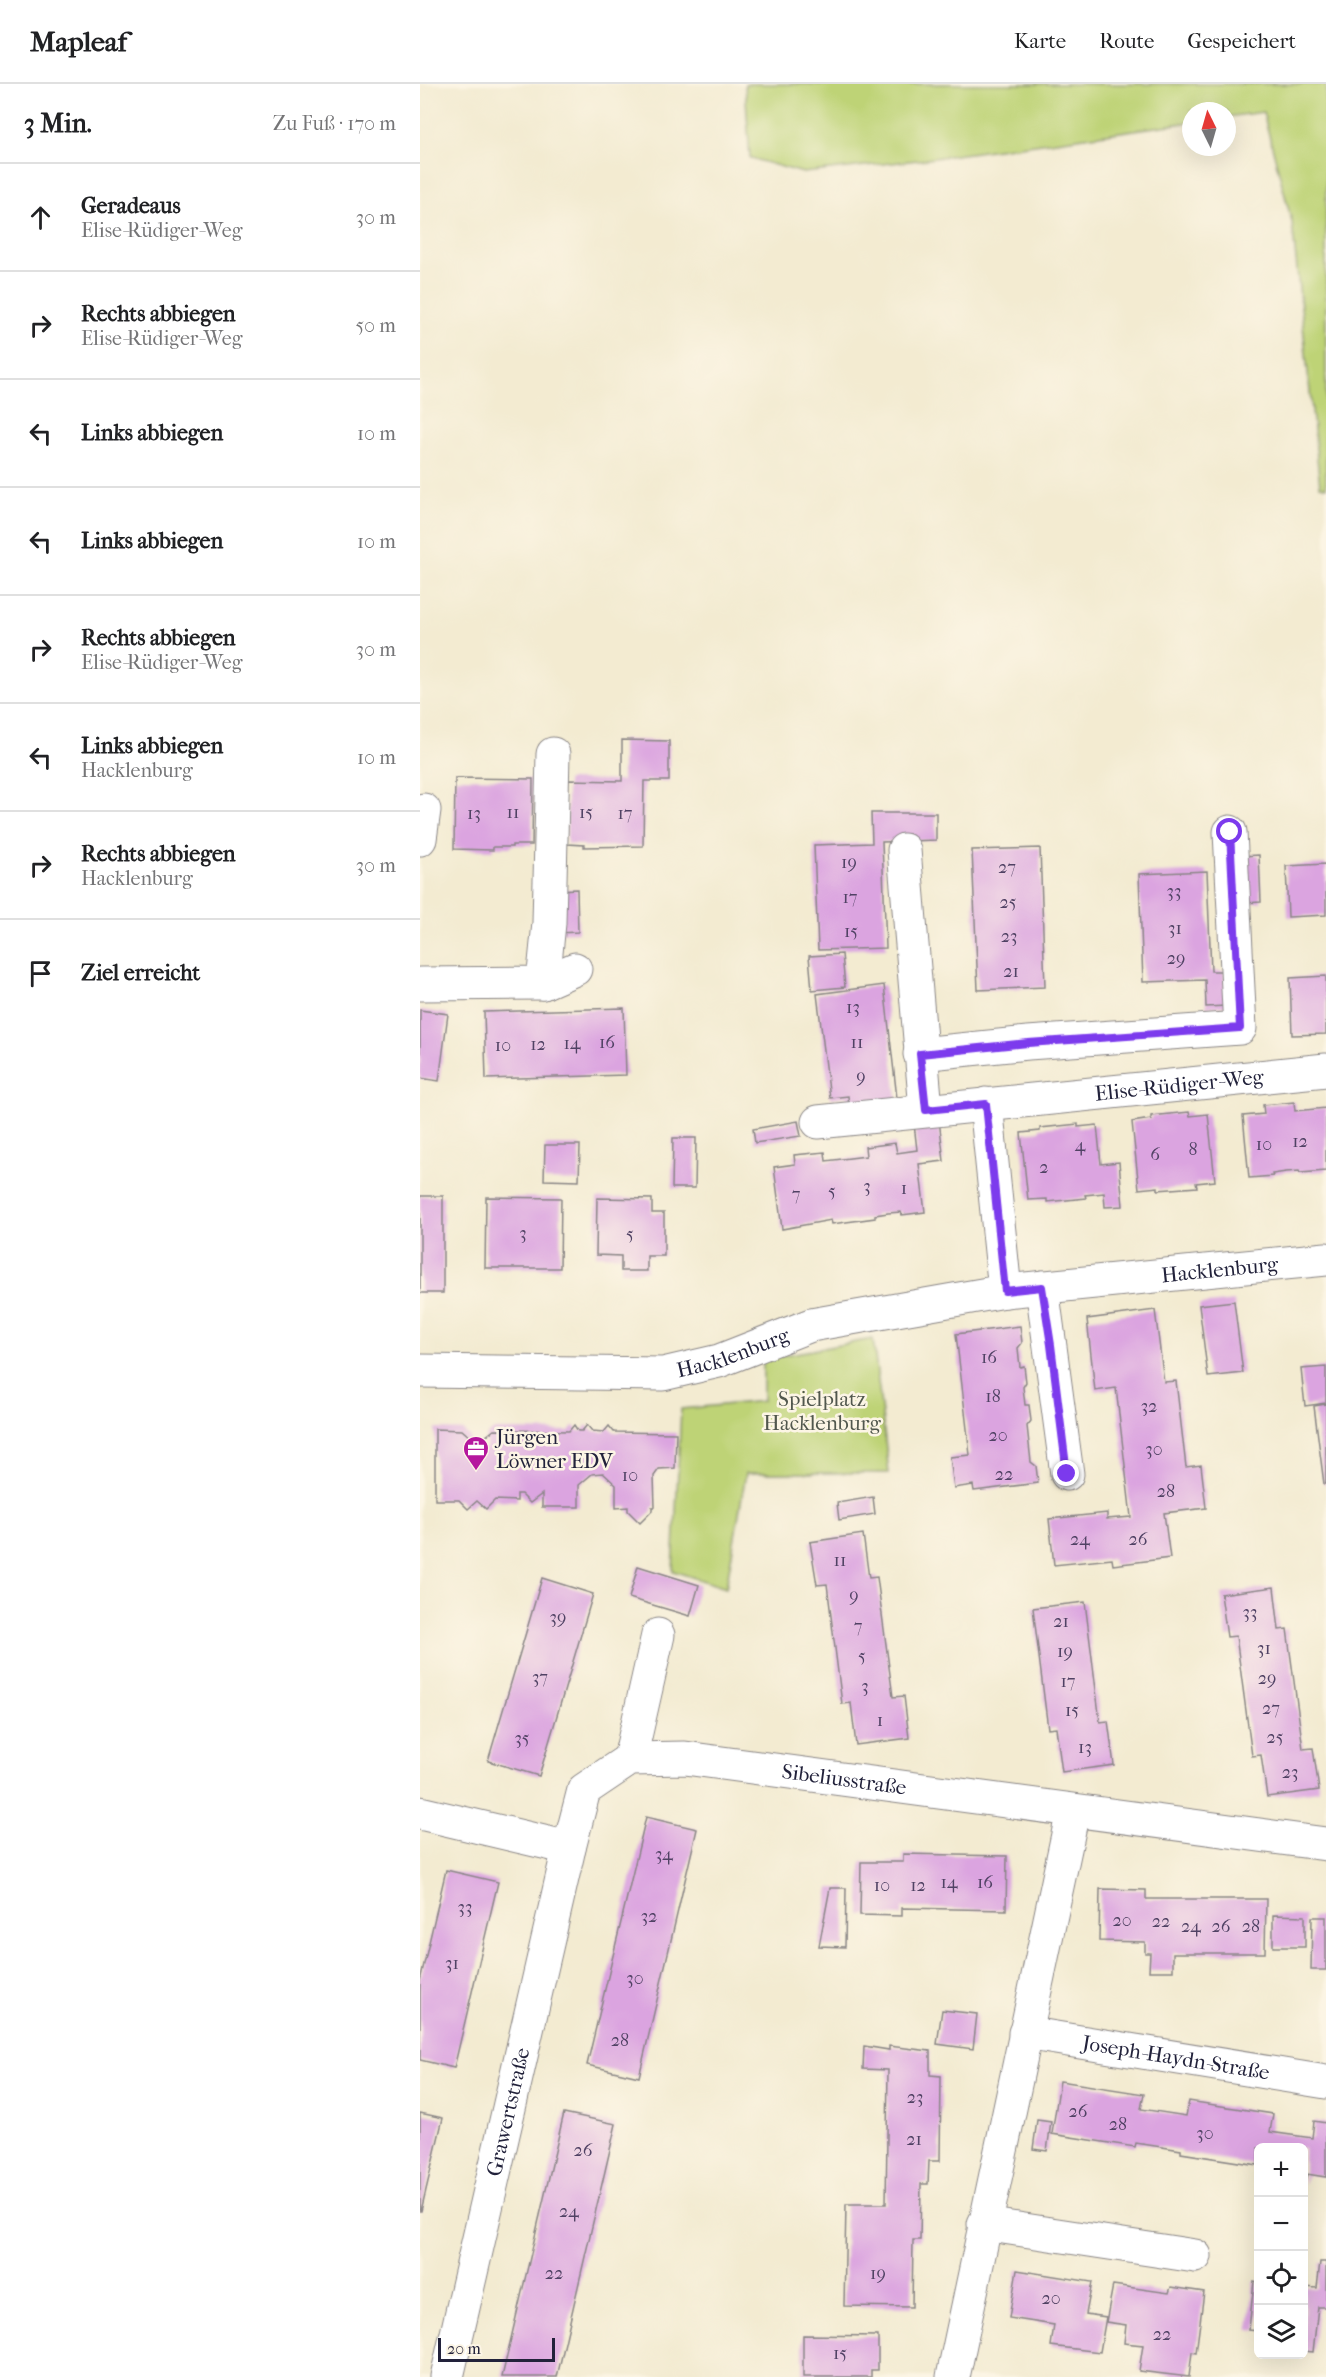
<!DOCTYPE html>
<html lang="de">
<head>
<meta charset="utf-8">
<style>
  :root { --surface:#fff; --page:#f2f2f2; --text:#202124; --muted:#757577; --line:#e0e0e0 }
  body { margin:0; font-family:"IM FELL French Canon",serif; background:var(--page); color:var(--text) }
  .controls { position:absolute; right:18px; bottom:18px; display:grid; overflow:hidden; border-radius:9px; box-shadow:0 6px 24px #0002 }
  .controls button { width:54px; height:54px; display:grid; place-items:center; padding:0; border:0; border-bottom:2px solid var(--line); background:var(--surface); color:var(--text); font:30px sans-serif }
  .compass { position:absolute; left:762px; top:18px; width:54px; height:54px; border-radius:50%; background:var(--surface); box-shadow:0 6px 24px #0002; rotate:355deg }
  .scale { position:absolute; left:18px; bottom:15px; width:117px; box-sizing:border-box; padding-left:6px; border:3px solid #22223b; border-top:0; font-size:16px; line-height:21px; white-space:nowrap; color:#22223b; -webkit-text-stroke:4px #fcf5e5; paint-order:stroke }
  .stop { position:absolute; width:18px; height:18px; margin:-14px; border:4px solid #7c3aed; border-radius:50%; background:#fff }
  .stop.end { background:#7c3aed; border-color:#fff; box-shadow:0 2px 6px #0008 }
  .list { margin:0; padding:0; list-style:none }
  h2 { display:flex; justify-content:space-between; align-items:center; height:78px; margin:0; padding:0 24px; font-size:26px }
  h2 small { font-size:20px; font-weight:400; color:var(--muted) }
  .list li { display:grid; grid-template-columns:39px 1fr auto; gap:18px; align-items:center; box-sizing:border-box; height:108px; padding:0 24px; border-top:2px solid var(--line) }
  .list b { display:block; font-size:22px; white-space:nowrap }
  .list p { margin:0; font-size:20px; white-space:nowrap; color:var(--muted) }
  .list em { font-size:20px; font-style:normal; color:var(--muted) }
  .icon { flex:none; width:33px; height:33px; fill:none; stroke:currentColor; stroke-width:2; stroke-linecap:round; stroke-linejoin:round }
  .map { position:relative; flex:none; width:906px; height:2293px; overflow:hidden }
  header { display:flex; align-items:center; gap:36px; box-sizing:border-box; height:84px; padding:0 30px; background:var(--surface); border-bottom:2px solid var(--line) }
  header strong { font-size:28px }
  nav { display:flex; gap:33px; margin-inline-start:auto; font-size:21px }
  main { display:flex }
  aside { flex:1; background:var(--surface) }
  .map>svg:first-child { display:block }
  .green { fill:#bed376; stroke:#707a58; stroke-width:1.5 }
  .building { fill:#dba4e0 }
  .lines { fill:none; stroke-linecap:round; stroke-linejoin:round }
  .minor-casing { stroke:#8a8686; stroke-width:35 }
  .minor { stroke:#fff; stroke-width:33 }
  .route { stroke:#7c3aed; stroke-width:8 }
  .labels { text-anchor:middle; dominant-baseline:central; stroke-width:5; stroke-linejoin:round; paint-order:stroke }
  .number-label { font-size:18px; fill:#504264 }
  .street-label { font-size:21px; fill:#22223b; stroke:#fcf5e5 }
  .park-label { font-size:21px; fill:#51574d; stroke:#fcf5e5 }
  .poi-label { font-size:21px; fill:#22223b; stroke:#fcf5e5; text-anchor:start }
</style>
</head>
<body>
<header>
<strong>Mapleaf</strong>
<nav><a>Karte</a><a>Route</a><a>Gespeichert</a></nav>
</header>
<main>
<aside>
<h2>3 Min.<small>Zu Fuß · 170 m</small></h2>
<ul class="list">
<li><svg class="icon" aria-label="ahead" viewBox="0 0 24 24"><path d="M12 20V5M6 11l6-6 6 6"/></svg><div><b>Geradeaus</b><p>Elise-Rüdiger-Weg</p></div><em>30 m</em></li>
<li><svg class="icon" aria-label="right" viewBox="0 0 24 24"><path d="M7 20v-9h11M14 6l5 5-5 5"/></svg><div><b>Rechts abbiegen</b><p>Elise-Rüdiger-Weg</p></div><em>50 m</em></li>
<li><svg class="icon" aria-label="left" viewBox="0 0 24 24"><path d="M17 20v-9H6M10 6l-5 5 5 5"/></svg><div><b>Links abbiegen</b></div><em>10 m</em></li>
<li><svg class="icon" aria-label="left" viewBox="0 0 24 24"><path d="M17 20v-9H6M10 6l-5 5 5 5"/></svg><div><b>Links abbiegen</b></div><em>10 m</em></li>
<li><svg class="icon" aria-label="right" viewBox="0 0 24 24"><path d="M7 20v-9h11M14 6l5 5-5 5"/></svg><div><b>Rechts abbiegen</b><p>Elise-Rüdiger-Weg</p></div><em>30 m</em></li>
<li><svg class="icon" aria-label="left" viewBox="0 0 24 24"><path d="M17 20v-9H6M10 6l-5 5 5 5"/></svg><div><b>Links abbiegen</b><p>Hacklenburg</p></div><em>10 m</em></li>
<li><svg class="icon" aria-label="right" viewBox="0 0 24 24"><path d="M7 20v-9h11M14 6l5 5-5 5"/></svg><div><b>Rechts abbiegen</b><p>Hacklenburg</p></div><em>30 m</em></li>
<li><svg class="icon" aria-label="arrive" viewBox="0 0 24 24"><path d="M6 21V4h12l-3 4 3 4H6"/></svg><div><b>Ziel erreicht</b></div></li>
</ul>
</aside>
<div class="map">
<svg width="906" height="2293" viewBox="0 0 906 2293">
  <rect width="100%" height="100%" fill="#fcf5e5"/>
  <filter id="ink" filterUnits="userSpaceOnUse"><feTurbulence type="fractalNoise" baseFrequency=".0167" numOctaves="2"/><feDisplacementMap in="SourceGraphic" scale="12" xChannelSelector="R" yChannelSelector="G"/><feConvolveMatrix kernelMatrix="1 2 1 2 8 2 1 2 1" color-interpolation-filters="sRGB"/></filter>
  <filter id="wash" filterUnits="userSpaceOnUse"><feTurbulence type="fractalNoise" baseFrequency=".008" numOctaves="4" result="noise"/><feDisplacementMap in="SourceGraphic" scale="24" xChannelSelector="R" yChannelSelector="G"/><feGaussianBlur stdDeviation="1.35" result="paint"/><feColorMatrix in="noise" values="0 0 0 0 0 0 0 0 0 0 0 0 0 0 0 0 0 1.4 0 .05"/><feComposite in="paint" operator="in"/></filter>
  <g filter="url(#wash)">
    <rect width="100%" height="100%" fill="#f3ebd1"/>
    <g class="green">
      <path d="M325 0H906V403L900 402 872 138 843 28 807 33V27H771V38L507 75 383 89 330 74Z"/>
      <path d="M453 1255 469 1389H326L306 1504 253 1487 261 1325 343 1317V1275Z"/>
    </g>
    <g id="blocks">
      <g class="building">
        <path d="M202 656 249 657V697H224L223 762 164 763V761L147 760V696L202 697Z"/>
        <path d="M35 694 113 695 112 761H92V763H73V766L34 765Z"/>
        <path d="M451 729H516V756L462 758 466 864 398 866 394 761 452 759Z"/>
        <path d="M620 764 625 903 558 906 552 766Z"/>
        <path d="M839 771 841 818 824 819 822 772Z"/>
        <path d="M906 780V831L868 833 866 782Z"/>
        <path d="M787 787 791 887H804L806 922 786 923 785 896 723 898 719 790Z"/>
        <path d="M157 805 158 848 137 849V806Z"/>
        <path d="M422 870 425 903 392 906 389 872Z"/>
        <path d="M906 892V950L872 951 870 894Z"/>
        <path d="M464 901 478 1023 430 1030 428 1012 410 1014 397 910Z"/>
        <path d="M204 924 206 991 66 995 64 928Z"/>
        <path d="M0 926 28 930 19 997 0 994Z"/>
        <path d="M874 1018 875 1027 906 1024V1087L880 1089 879 1087 866 1088 852 1090 853 1092 829 1094 823 1032 844 1030 843 1021Z"/>
        <path d="M769 1028 770 1032 788 1030 795 1097 776 1099 777 1103 738 1106V1103L719 1105 712 1038 731 1035V1032Z"/>
        <path d="M519 1036 524 1077 499 1080 505 1128 482 1131 481 1128 468 1129 455 1131V1134L412 1140 411 1136 362 1145 354 1083 375 1080 374 1071 405 1068 406 1077 446 1072 445 1063 475 1059 477 1069 497 1066 494 1040Z"/>
        <path d="M378 1037 381 1052 335 1059 333 1045Z"/>
        <path d="M658 1040V1043L677 1041 681 1080 699 1078 703 1122 685 1123 684 1109 665 1111 666 1114 627 1118V1115L608 1116 601 1049 620 1047V1044Z"/>
        <path d="M253 1054H276L275 1104H252Z"/>
        <path d="M125 1061H160L159 1097 124 1096Z"/>
        <rect x="0" y="1112" width="23" height="97"/>
        <path d="M66 1113 141 1114 140 1184H65Z"/>
        <path d="M177 1114 232 1115V1129H244V1172H227V1187H201V1172L176 1171Z"/>
        <path d="M814 1217 823 1289 788 1293 779 1221Z"/>
        <path d="M735 1226 744 1298 756 1297 766 1383 781 1381 786 1424 744 1429 750 1474 693 1481 692 1475 634 1481 629 1435 687 1429V1435L711 1433 696 1304 675 1307 667 1235Z"/>
        <path d="M600 1242 602 1259 598 1264 600 1283 604 1282 606 1298 603 1303 605 1321H609L611 1337 607 1342 611 1378 616 1382 618 1399 554 1407 553 1401 534 1404 530 1373 550 1371 536 1250Z"/>
        <path d="M906 1283V1319L885 1322 881 1285Z"/>
        <path d="M906 1320V1400H904L894 1322Z"/>
        <path d="M154 1341 158 1347H162L167 1341 172 1347 184 1348 189 1342 194 1348 256 1349 255 1384 239 1385 234 1392 235 1423H232V1427L220 1439 208 1427V1423L196 1424V1401L183 1389 172 1390 159 1401V1423H122V1410L110 1419 101 1410H97V1417L75 1416 66 1425 57 1417 48 1425 39 1416H15V1345L42 1346 50 1353V1365H66V1352L74 1346 149 1347Z"/>
        <path d="M453 1413 455 1430 419 1436 417 1419Z"/>
        <path d="M443 1450 449 1494 457 1493 473 1613 484 1612 489 1654 436 1661 431 1619 422 1620 407 1500 397 1501 390 1458Z"/>
        <path d="M218 1482 279 1501 270 1532 209 1514Z"/>
        <path d="M122 1494 173 1510 119 1692 68 1677Z"/>
        <path d="M854 1503 859 1546 867 1545 883 1665 893 1664 899 1706 847 1713 841 1671 832 1672 816 1552 807 1553 801 1510Z"/>
        <path d="M665 1518 680 1638 688 1637 694 1681 642 1688 636 1644 628 1645 613 1524Z"/>
        <path d="M226 1733 277 1745 219 1993 167 1981Z"/>
        <path d="M483 1770 587 1772 586 1826 482 1824V1832L440 1831 441 1778H483Z"/>
        <path d="M26 1786 78 1798 34 1984 0 1976V1897Z"/>
        <path d="M410 1804H426L425 1863 399 1862Z"/>
        <path d="M680 1805 726 1806V1815H846L845 1869H753V1887H729L730 1869H725V1858L679 1857Z"/>
        <path d="M853 1831 885 1832V1863H853Z"/>
        <path d="M892 1833H906V1886H891Z"/>
        <path d="M522 1926 557 1930 553 1965 517 1960Z"/>
        <path d="M444 1962 469 1966V1962L510 1967V1991L521 1992 520 2077H509L508 2100H501L500 2156H493L492 2223 424 2222 426 2120H466L468 1986 443 1985Z"/>
        <path d="M640 1997 724 2010 721 2025 766 2032 769 2017 853 2030 850 2048 892 2054 894 2037 906 2039V2093L887 2090 884 2101V2064H838V2081L761 2069V2066L716 2059 715 2063 632 2050Z"/>
        <path d="M0 2029 23 2034 1 2127H0Z"/>
        <path d="M144 2029 196 2040 167 2164 137 2293H82Z"/>
        <path d="M617 2036 631 2038 627 2067 613 2065Z"/>
        <path d="M900 2178H906V2223H898L893 2268 884 2267V2203L897 2204Z"/>
        <path d="M597 2186 672 2198 666 2230 686 2233 680 2268 631 2262 634 2241 589 2234Z"/>
        <path d="M834 2197 838 2198V2247L829 2246Z"/>
        <path d="M693 2201 749 2209 751 2203 784 2208 776 2269 772 2268 769 2293 719 2287 723 2261 704 2259 706 2241 686 2238Z"/>
        <path d="M383 2251 458 2252V2286H451V2293H383Z"/>
      </g>
    </g>
  </g>
  <g filter="url(#ink)">
    <use href="#blocks" fill-opacity="0" stroke="#8a8686" stroke-width="1.5"/>
    <g class="lines">
      <defs>
        <g id="minor">
          <path d="M0 755 4 726"/>
          <path d="M484 766 506 1026"/>
          <path d="M123 899 129 839 133 670"/>
          <path d="M0 900 123 899 155 885"/>
          <path d="M500 970 608 959 820 944 810 748"/>
          <path d="M566 1020 585 1207"/>
          <path id="s1" d="M398 1038 906 986"/>
          <path d="M622 1203 647 1390"/>
          <path id="s2" d="M0 1287 243 1290 299 1277 391 1241 585 1207 906 1175"/>
          <path d="M210 1675 238 1551"/>
          <path id="s3" d="M0 1729 149 1764 164 1706 210 1675 265 1674 906 1760"/>
          <path id="s4" d="M605 1949 906 1998"/>
          <path d="M564 2140 775 2172"/>
          <path id="s5" d="M27 2293 149 1764"/>
          <path d="M533 2293 653 1727"/>
        </g>
      </defs>
      <use href="#minor" class="minor-casing"/>
      <use href="#minor" class="minor"/>
    </g>
  </g>
  <g class="lines" filter="url(#ink)">
    <path class="route" d="M647 1390 631 1261 622 1203 585 1207 566 1020 506 1026 500 970 608 959 820 944 810 748"/>
  </g>
  <defs>
    <symbol id="office-pin" viewBox="-11 -11 22 30"><path d="M0 17L-7.5 6A9.5 9.5 0 1 1 7.5 6Z" fill="#b5179e" stroke="#fcf5e5"/><path d="M-6-3h4V-5.5h4V-3h4V5H-6ZM-1-4.5V-3h2v-1.5ZM-6 0V1H6V0Z" fill="#fff"/></symbol>
  </defs>
  <g fill-rule="evenodd">
    <use href="#office-pin" x="41" y="1350" width="30" height="40"/>
  </g>
  <g class="labels">
    <g class="number-label">
      <text x="93" y="728">11</text>
      <text x="166" y="728">15</text>
      <text x="54" y="729">13</text>
      <text x="205" y="729">17</text>
      <text x="429" y="778">19</text>
      <text x="587" y="783">27</text>
      <text x="754" y="807">33</text>
      <text x="430" y="813">17</text>
      <text x="588" y="818">25</text>
      <text x="755" y="844">31</text>
      <text x="431" y="847">15</text>
      <text x="589" y="852">23</text>
      <text x="756" y="874">29</text>
      <text x="591" y="887">21</text>
      <text x="433" y="923">13</text>
      <text x="187" y="958">16</text>
      <text x="437" y="958">11</text>
      <text x="152" y="959">14</text>
      <text x="118" y="960">12</text>
      <text x="83" y="961">10</text>
      <text x="441" y="992">9</text>
      <text x="880" y="1057">12</text>
      <text x="844" y="1060">10</text>
      <text x="660" y="1061">4</text>
      <text x="773" y="1065">8</text>
      <text x="735" y="1070">6</text>
      <text x="624" y="1083">2</text>
      <text x="447" y="1102">3</text>
      <text x="484" y="1104">1</text>
      <text x="412" y="1107">5</text>
      <text x="376" y="1110">7</text>
      <text x="103" y="1149">3</text>
      <text x="210" y="1150">5</text>
      <text x="569" y="1273">16</text>
      <text x="573" y="1312">18</text>
      <text x="729" y="1322">32</text>
      <text x="578" y="1351">20</text>
      <text x="734" y="1365">30</text>
      <text x="584" y="1390">22</text>
      <text x="210" y="1391">10</text>
      <text x="746" y="1407">28</text>
      <text x="660" y="1455">24</text>
      <text x="718" y="1455">26</text>
      <text x="420" y="1476">11</text>
      <text x="434" y="1511">9</text>
      <text x="830" y="1528">33</text>
      <text x="138" y="1533">39</text>
      <text x="641" y="1537">21</text>
      <text x="438" y="1542">7</text>
      <text x="844" y="1564">31</text>
      <text x="645" y="1567">19</text>
      <text x="442" y="1572">5</text>
      <text x="120" y="1593">37</text>
      <text x="847" y="1594">29</text>
      <text x="648" y="1597">17</text>
      <text x="445" y="1602">3</text>
      <text x="851" y="1624">27</text>
      <text x="652" y="1626">15</text>
      <text x="460" y="1636">1</text>
      <text x="855" y="1653">25</text>
      <text x="102" y="1654">35</text>
      <text x="665" y="1663">13</text>
      <text x="870" y="1688">23</text>
      <text x="244" y="1770">34</text>
      <text x="529" y="1798">14</text>
      <text x="565" y="1798">16</text>
      <text x="462" y="1801">10</text>
      <text x="498" y="1801">12</text>
      <text x="45" y="1823">33</text>
      <text x="229" y="1832">32</text>
      <text x="702" y="1836">20</text>
      <text x="741" y="1837">22</text>
      <text x="771" y="1842">24</text>
      <text x="801" y="1842">26</text>
      <text x="831" y="1842">28</text>
      <text x="32" y="1879">31</text>
      <text x="215" y="1894">30</text>
      <text x="200" y="1956">28</text>
      <text x="495" y="2013">23</text>
      <text x="658" y="2027">26</text>
      <text x="698" y="2040">28</text>
      <text x="785" y="2049">30</text>
      <text x="494" y="2055">21</text>
      <text x="163" y="2066">26</text>
      <text x="149" y="2127">24</text>
      <text x="134" y="2189">22</text>
      <text x="458" y="2189">19</text>
      <text x="631" y="2214">20</text>
      <text x="742" y="2250">22</text>
      <text x="420" y="2269">15</text>
    </g>
    <g class="street-label">
      <text stroke="none"><textPath href="#s1" startOffset="363">Elise-Rüdiger-Weg</textPath></text>
      <text stroke="none"><textPath href="#s2" startOffset="812">Hacklenburg</textPath></text>
      <text stroke="none"><textPath href="#s2" startOffset="316">Hacklenburg</textPath></text>
      <text stroke="none"><textPath href="#s3" startOffset="484">Sibeliusstraße</textPath></text>
      <text stroke="none"><textPath href="#s4" startOffset="153">Joseph-Haydn-Straße</textPath></text>
      <text stroke="none"><textPath href="#s5" startOffset="272">Grawertstraße</textPath></text>
    </g>
    <g class="park-label">
      <text x="402" y="1315">Spielplatz<tspan x="402" dy="24">Hacklenburg</tspan></text>
    </g>
    <g class="poi-label">
      <text x="76" y="1353">Jürgen<tspan x="76" dy="24">Löwner EDV</tspan></text>
    </g>
  </g>
</svg>
<div class="controls">
<button>+</button>
<button>−</button>
<button><svg class="icon" aria-label="locate" viewBox="0 0 24 24"><circle cx="12" cy="12" r="6"/><path d="M12 2v4M12 18v4M2 12h4M18 12h4"/></svg></button>
<button><svg class="icon" aria-label="layers" viewBox="0 0 24 24"><path d="M12 4l9 5-9 5-9-5zM3 14l9 5 9-5"/></svg></button>
</div>
<svg class="compass" viewBox="-18 -18 36 36"><path d="M0-13l5 13h-10z" fill="#e53935"/><path d="M0 13l5-13h-10z" fill="#757577"/></svg>
<div class="scale">20 m</div>
<div class="stop" style="left:810px;top:748px"></div>
<div class="stop end" style="left:647px;top:1390px"></div>
</div>
</main>
</body>
</html>
